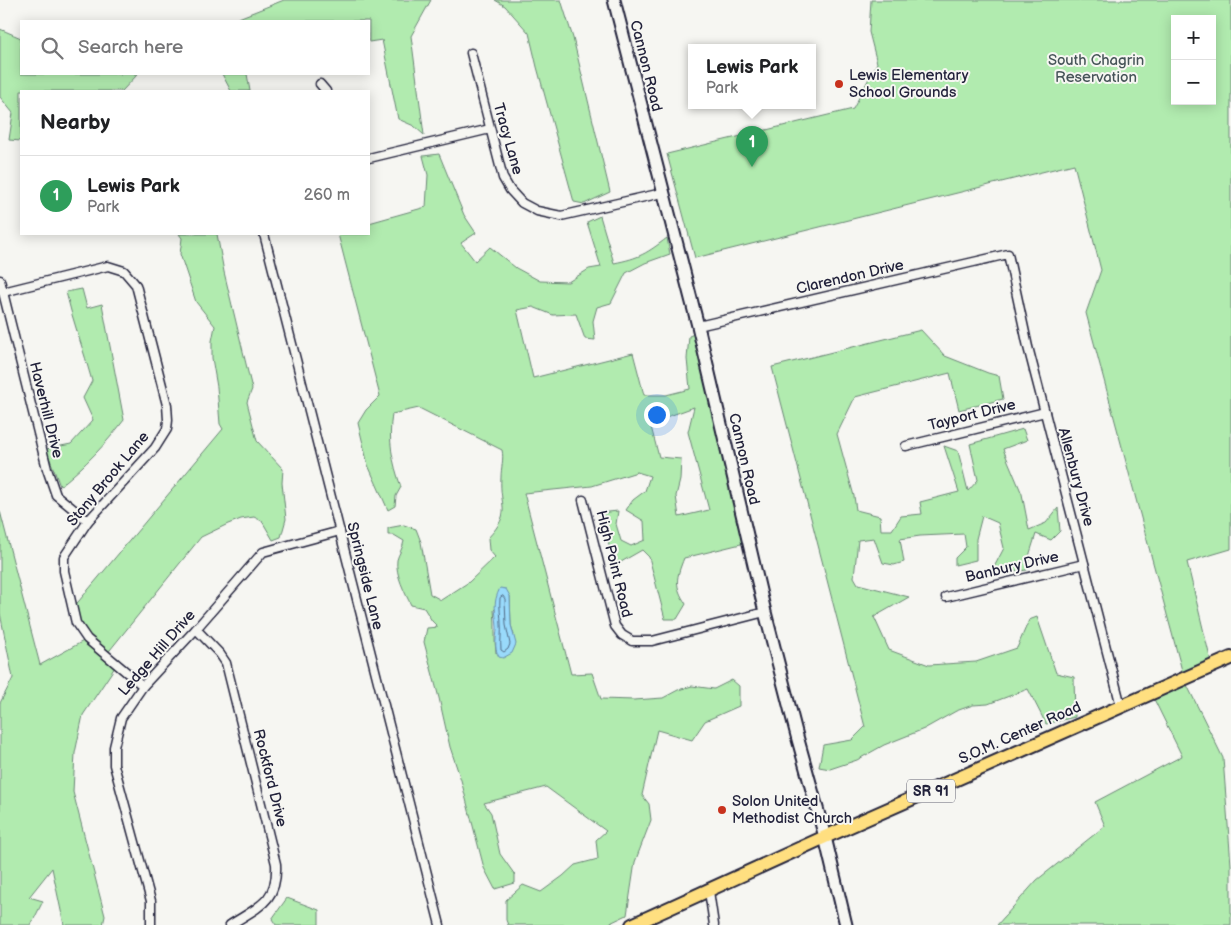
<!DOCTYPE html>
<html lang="en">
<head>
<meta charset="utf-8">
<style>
  :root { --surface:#fff; --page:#f2f2f2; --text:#202124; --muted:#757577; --line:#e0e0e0; --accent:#c8321e }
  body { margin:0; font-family:"Balsamiq Sans",sans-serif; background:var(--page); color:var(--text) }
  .controls { position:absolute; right:15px; top:15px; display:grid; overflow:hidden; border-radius:0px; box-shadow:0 2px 12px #0003 }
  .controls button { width:45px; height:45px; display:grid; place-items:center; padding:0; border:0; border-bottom:1px solid var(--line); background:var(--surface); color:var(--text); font:25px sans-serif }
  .you { position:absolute; left:656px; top:414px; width:18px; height:18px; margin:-12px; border:4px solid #fff; border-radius:50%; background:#1a73e8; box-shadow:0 0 0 8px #1a73e833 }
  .badge { display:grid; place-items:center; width:32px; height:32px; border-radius:50%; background:var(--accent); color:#fff; font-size:16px; font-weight:700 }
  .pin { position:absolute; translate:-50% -41px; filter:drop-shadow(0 1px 2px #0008) }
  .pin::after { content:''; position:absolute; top:26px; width:18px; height:15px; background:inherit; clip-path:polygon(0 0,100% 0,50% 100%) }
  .popup { position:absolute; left:688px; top:44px; width:128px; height:65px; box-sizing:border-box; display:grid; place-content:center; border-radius:0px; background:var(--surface); filter:drop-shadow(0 1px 4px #0005); font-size:16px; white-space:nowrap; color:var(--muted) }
  .popup b { font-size:19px; color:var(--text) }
  .popup::after { content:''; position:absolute; left:50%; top:100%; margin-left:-10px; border:10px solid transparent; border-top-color:var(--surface) }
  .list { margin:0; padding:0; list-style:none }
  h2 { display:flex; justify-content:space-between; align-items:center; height:65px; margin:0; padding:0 20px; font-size:21px }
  h2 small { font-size:16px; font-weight:400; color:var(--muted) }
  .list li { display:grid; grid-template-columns:32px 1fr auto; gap:15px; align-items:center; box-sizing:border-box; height:80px; padding:0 20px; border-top:1px solid var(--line) }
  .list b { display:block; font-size:19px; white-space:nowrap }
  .list p { margin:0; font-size:16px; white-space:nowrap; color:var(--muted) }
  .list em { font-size:16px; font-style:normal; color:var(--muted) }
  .icon { flex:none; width:28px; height:28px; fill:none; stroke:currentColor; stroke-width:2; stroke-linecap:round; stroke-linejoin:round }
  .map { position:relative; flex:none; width:1231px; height:925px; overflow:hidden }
  .search { position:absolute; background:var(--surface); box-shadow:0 2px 12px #0003; left:20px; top:20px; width:350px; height:55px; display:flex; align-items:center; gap:12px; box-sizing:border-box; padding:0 18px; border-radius:0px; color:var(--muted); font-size:19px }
  .panel { position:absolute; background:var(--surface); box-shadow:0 2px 12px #0003; left:20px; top:90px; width:350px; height:145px; border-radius:0px }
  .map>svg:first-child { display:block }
  .green { fill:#b1ebaf; stroke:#6a8675; fill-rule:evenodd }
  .water { fill:#99dafb; stroke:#6990ae }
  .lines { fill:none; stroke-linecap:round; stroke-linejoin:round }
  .shore { stroke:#526c88; stroke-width:1 }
  .street-casing { stroke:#22223b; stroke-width:11 }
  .secondary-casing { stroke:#22223b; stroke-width:15 }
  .primary-casing { stroke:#22223b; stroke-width:16 }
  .street { stroke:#f6f6f2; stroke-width:8 }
  .secondary { stroke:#f6f6f2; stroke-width:11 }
  .primary { stroke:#ffdf80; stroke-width:12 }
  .poi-dot { fill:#c8321e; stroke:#f6f6f2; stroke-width:2 }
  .labels { text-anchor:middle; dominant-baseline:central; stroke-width:4; stroke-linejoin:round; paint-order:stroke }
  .shield { fill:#f6f6f2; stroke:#626272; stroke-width:1 }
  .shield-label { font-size:14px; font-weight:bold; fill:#22223b }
  .park-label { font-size:15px; fill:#465458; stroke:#f6f6f2 }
  .street-label { font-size:15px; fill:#22223b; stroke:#f6f6f2 }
  .poi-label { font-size:15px; fill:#22223b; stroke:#f6f6f2; text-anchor:start }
</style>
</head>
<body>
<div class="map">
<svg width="1231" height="925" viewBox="0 0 1231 925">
  <rect width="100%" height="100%" fill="#f6f6f2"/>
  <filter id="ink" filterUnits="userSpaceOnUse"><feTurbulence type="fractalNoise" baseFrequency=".02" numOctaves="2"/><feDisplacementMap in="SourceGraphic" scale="10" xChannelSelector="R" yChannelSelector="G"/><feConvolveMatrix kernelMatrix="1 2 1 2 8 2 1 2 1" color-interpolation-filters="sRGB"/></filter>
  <g filter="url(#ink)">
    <g class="green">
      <path d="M284 0H431L411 36 424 135 414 126 398 119 382 40 369 42V21H231Z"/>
      <path d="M495 0H561L573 38 610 192 584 204 574 202 537 67 529 33 505 6Z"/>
      <path d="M871 0H1231V549L1187 562 1212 666 1184 679 1223 758 1231 865V925H997L1037 880 1105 826 1095 802 1182 756 1151 693 1184 678 1086 313 1101 270 1074 164 695 258 667 154 853 109 877 63 869 32ZM1175 19H1212V101H1175Z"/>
      <path d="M0 29 21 38V74H138L122 91H21V141L9 140 13 113 0 97Z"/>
      <path d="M222 74H247L250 91H231Z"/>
      <path d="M439 154 464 215 476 233 461 243 475 261 490 247 516 268 540 281 568 282 589 269 601 267 587 222 600 216 614 263C640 258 647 253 667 238L670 254 645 263 626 273 611 303 597 307 593 321 595 340 585 339 576 314 553 315 533 307 517 310 533 378 633 353 644 395H666L690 389 687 359 689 336 694 334 749 542 684 558C676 578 674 586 686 604L677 619H665L649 557 642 550 614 566 604 525 599 513 618 511 616 524 621 541 631 546 645 540 644 521 626 510 633 500 645 491 650 476 637 472 592 486 524 493 571 674 592 673 601 699 634 700 663 698 678 690 692 686 714 689 732 680 739 686V706L705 721 692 740 657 730 642 795 649 804 651 820 635 862 627 915 606 925H508L506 920V900L523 885 541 892 563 876 575 865 598 859 596 840 606 831 546 787 484 803 491 813 500 854 515 875V883L495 889 484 868 461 780 450 747 439 698 424 642 427 628 438 627 432 621 424 608 411 605C405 593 395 574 397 560 398 555 403 548 404 541L394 535H388V528L404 525 416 529 421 542 430 594 441 600 469 582 495 557 489 550 488 538C513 511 499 508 501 477 501 468 504 459 502 450L419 408 392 414C388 441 392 461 401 487L396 496 395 506 388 510 368 465 358 423 366 410 380 396 338 234H369V223L426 207 428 175 423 156ZM694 407 688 432 709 510 679 517 676 496 680 480 681 459 659 457 650 423ZM510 596 511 625 514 635 496 653C494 639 496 625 494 610Z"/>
      <path d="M179 234H217L224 272 252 389 247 402 257 441 283 469 282 483 286 519 281 537 273 540 262 521 254 517 241 519 228 524 201 537 106 655 117 664 83 715 75 753 73 792 105 916 103 925H64L52 868 29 897 43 901 31 925H0V703L13 678 0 613V511L40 665 87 639 73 608 223 429 220 424 217 387 212 358V341L215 326 196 302 180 254 182 238Z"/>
      <path d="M82 289 87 308 102 304 124 420C105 445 85 466 60 486L46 449 71 444 93 420 83 398 92 381C84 351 73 322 66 292Z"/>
      <path d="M921 330 945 356 988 373 999 376 1003 399 959 410 950 373 855 397 837 434 854 496 856 510 880 516 881 530H892L901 516 922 514 920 502 959 492 944 446 958 451 968 491 978 480 970 444 1023 429 1027 440 1003 449 1022 494 1029 530 1046 523 1058 508 1060 531 1051 540 1036 534 1030 553 1027 570 997 574 993 569 1004 548 998 523 982 516 976 539V560L955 565V558L966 547 964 534 920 536 900 539 904 562 894 565 883 563 874 538 858 540 854 577 858 584 909 597 874 617 889 650 929 665 976 662 1017 648 1029 620 1037 617 1056 673 1074 677 1075 717 1046 724 1028 689 988 704 973 705 956 711 924 729 884 745 857 760 830 769 819 767 823 745 852 740 865 727 772 367Z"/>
      <path d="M287 898 319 910V925H276L272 919Z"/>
    </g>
    <path class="water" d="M500 588 506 589 510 596 511 625 516 644 512 653 503 658 499 657C493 647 497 638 497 627 496 611 492 604 500 588Z"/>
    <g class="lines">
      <path class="shore" d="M503 596 505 599 506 625 510 644 508 649 504 652 501 650C500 641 502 633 501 624 501 615 499 608 500 598Z"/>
      <defs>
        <g id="street">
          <path d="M471 53 503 178 510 190 522 203 537 211 561 216 662 193"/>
          <path d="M320 84 326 91"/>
          <path d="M369 158 490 129"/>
          <path d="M264 234 440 925"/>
          <path d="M0 280 47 469 56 495 88 521"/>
          <path d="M3 292 108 266 124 271 136 285 167 405 168 420 167 429 155 448 88 521 64 557V571L76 623 87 639 143 686"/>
          <path d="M698 326 1008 254 1028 347 1121 706"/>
          <path d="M906 446 1045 412"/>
          <path d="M583 500 615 626 622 635 632 641H652L765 612"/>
          <path d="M946 597 1084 564"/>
          <path d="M196 629 220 654 226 663 276 864C278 902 258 907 230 925"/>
          <path d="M709 891 714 925"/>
          <path d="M151 925V901L114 765V747L121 718 143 686 196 629 263 552 340 531"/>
        </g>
        <path id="secondary" d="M614 0 698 326 765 612 797 736 825 837 846 925"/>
        <path id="primary" d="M632 925 825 837 1231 658"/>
      </defs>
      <use href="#street" class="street-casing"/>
      <use href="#secondary" class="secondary-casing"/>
      <use href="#primary" class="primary-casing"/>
      <use href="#street" class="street"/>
      <use href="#secondary" class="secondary"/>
      <use href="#primary" class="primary"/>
    </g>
  </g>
  <g class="poi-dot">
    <circle cx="839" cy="84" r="5"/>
    <circle cx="722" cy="810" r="5"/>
  </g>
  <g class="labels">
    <rect class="shield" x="907" y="779.5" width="48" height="23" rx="4"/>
    <g class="shield-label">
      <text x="931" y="791">SR 91</text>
    </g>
    <g class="park-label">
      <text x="1096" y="60">South Chagrin<tspan x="1096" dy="17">Reservation</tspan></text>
    </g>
    <g class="street-label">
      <text transform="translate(646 66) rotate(76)">Cannon Road</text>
      <text transform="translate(508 139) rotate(74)">Tracy Lane</text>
      <text transform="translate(850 277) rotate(-13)">Clarendon Drive</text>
      <text transform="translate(46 410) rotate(76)">Haverhill Drive</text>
      <text transform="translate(972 415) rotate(-14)">Tayport Drive</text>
      <text transform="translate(744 459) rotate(77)">Cannon Road</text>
      <text transform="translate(1076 477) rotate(75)">Allenbury Drive</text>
      <text transform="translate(108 479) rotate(-50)">Stony Brook Lane</text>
      <text transform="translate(614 564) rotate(76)">High Point Road</text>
      <text transform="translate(1012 567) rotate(-13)">Banbury Drive</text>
      <text transform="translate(365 576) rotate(76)">Springside Lane</text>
      <text transform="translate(157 653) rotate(-49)">Ledge Hill Drive</text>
      <text transform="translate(1020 733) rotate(-24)">S.O.M. Center Road</text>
      <text transform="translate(270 778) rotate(76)">Rockford Drive</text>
    </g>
    <g class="poi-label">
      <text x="849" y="75">Lewis Elementary<tspan x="849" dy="17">School Grounds</tspan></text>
      <text x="732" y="801">Solon United<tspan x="732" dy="17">Methodist Church</tspan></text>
    </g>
  </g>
</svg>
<div class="controls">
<button>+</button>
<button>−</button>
</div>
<div class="you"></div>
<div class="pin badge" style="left:752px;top:167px;background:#2e9e5b">1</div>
<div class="popup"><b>Lewis Park</b>Park</div>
<div class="search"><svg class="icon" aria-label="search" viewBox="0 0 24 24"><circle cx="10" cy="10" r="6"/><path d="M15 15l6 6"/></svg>Search here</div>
<section class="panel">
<h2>Nearby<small></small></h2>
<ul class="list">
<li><span class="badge" style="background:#2e9e5b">1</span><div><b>Lewis Park</b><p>Park</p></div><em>260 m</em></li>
</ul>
</section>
</div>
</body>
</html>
